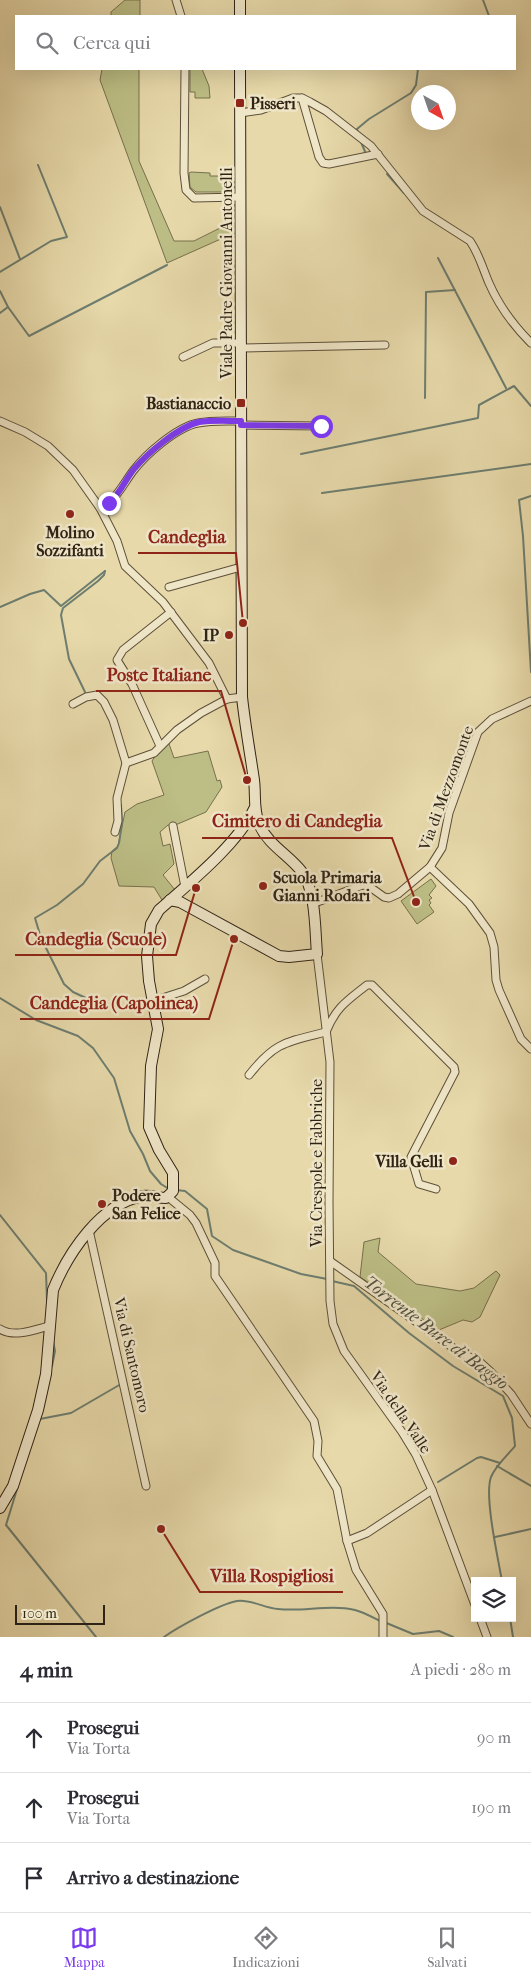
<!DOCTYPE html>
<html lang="it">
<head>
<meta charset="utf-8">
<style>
  :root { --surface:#fff; --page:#f7f7f7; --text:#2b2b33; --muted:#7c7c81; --line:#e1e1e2; --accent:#7c3aed }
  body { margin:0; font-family:"IM FELL French Canon",serif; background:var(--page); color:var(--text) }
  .controls { position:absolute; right:15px; bottom:15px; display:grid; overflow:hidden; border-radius:0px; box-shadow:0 5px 20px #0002 }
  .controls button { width:45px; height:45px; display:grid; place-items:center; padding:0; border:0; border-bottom:1px solid var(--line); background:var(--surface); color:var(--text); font:25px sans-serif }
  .compass { position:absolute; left:411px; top:85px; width:45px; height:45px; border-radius:50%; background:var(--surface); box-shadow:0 5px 20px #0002; rotate:140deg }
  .scale { position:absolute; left:15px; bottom:12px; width:90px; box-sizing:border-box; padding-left:5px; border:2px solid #2f2315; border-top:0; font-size:14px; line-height:18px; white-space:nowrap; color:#2f2315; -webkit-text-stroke:4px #efe6c8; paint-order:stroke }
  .stop { position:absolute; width:15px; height:15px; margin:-11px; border:4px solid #7c3aed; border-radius:50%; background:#fff }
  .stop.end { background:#7c3aed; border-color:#fff; box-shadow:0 1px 5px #0008 }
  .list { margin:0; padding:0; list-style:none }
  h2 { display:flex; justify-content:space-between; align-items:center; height:65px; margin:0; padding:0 20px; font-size:21px }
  h2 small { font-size:16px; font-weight:400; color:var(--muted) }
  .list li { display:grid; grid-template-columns:32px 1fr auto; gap:15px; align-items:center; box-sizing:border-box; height:70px; padding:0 20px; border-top:1px solid var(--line) }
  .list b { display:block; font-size:19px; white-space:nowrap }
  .list p { margin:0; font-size:16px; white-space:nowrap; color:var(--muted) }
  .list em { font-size:16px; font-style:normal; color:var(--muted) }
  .icon { flex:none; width:28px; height:28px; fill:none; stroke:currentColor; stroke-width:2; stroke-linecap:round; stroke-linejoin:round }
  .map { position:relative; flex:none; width:531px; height:1637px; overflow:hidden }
  .search { position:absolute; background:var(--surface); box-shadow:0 5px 20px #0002; left:15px; right:15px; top:15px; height:55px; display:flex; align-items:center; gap:12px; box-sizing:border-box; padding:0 18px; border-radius:0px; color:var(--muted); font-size:19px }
  .sheet { height:275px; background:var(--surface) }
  nav { display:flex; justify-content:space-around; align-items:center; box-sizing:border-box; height:70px; border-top:1px solid var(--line); background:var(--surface); font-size:14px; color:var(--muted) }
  nav a { display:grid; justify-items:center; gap:2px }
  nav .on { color:var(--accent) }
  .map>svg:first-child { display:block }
  .green { fill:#bcbe85; stroke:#76704d }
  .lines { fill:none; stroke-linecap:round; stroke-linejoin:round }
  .stream { stroke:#6d7e70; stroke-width:2 }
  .minor-casing { stroke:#5d503a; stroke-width:9 }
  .secondary-casing { stroke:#2f2315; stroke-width:12 }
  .minor { stroke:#efe6c8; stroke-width:7 }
  .secondary { stroke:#efe6c8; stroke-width:10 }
  .route { stroke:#7c3aed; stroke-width:6 }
  .poi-dot { fill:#8f2418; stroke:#efe6c8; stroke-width:2 }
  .labels { text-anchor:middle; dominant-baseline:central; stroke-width:5; stroke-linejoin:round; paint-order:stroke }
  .poi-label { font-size:16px; font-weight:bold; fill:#2f2315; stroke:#efe6c8; text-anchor:start }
  .street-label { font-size:16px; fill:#2f2315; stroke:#efe6c8 }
  .water-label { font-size:18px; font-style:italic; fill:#4e5042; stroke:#efe6c8 }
  .leader { fill:none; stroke:#8f2418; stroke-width:2 }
  .callout-dot { fill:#8f2418; stroke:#efe6c8; stroke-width:2 }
  .callout-label { font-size:18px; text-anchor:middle; font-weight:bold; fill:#8f2418; stroke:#efe6c8; stroke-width:5; stroke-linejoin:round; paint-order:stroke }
</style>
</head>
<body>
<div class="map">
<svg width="531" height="1637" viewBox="0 0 531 1637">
  <rect width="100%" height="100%" fill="#e7d9aa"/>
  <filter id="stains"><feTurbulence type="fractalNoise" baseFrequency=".004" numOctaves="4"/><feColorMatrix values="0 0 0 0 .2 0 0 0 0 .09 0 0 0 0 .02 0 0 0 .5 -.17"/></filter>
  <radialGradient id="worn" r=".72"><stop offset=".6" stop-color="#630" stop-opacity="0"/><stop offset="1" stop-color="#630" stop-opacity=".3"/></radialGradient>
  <g class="green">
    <path d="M125 0H140V16H111V12Z"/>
    <path d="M102 69H139V161L174 241H194L226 225 225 205 231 206 234 210 236 237 223 238 167 263 100 80Z"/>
    <path d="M190 69H202L209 86 210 98H195V92H190Z"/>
    <path d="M191 172 210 173V176H237L236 187 232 192H196L190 187 189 173Z"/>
    <path d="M168 741 174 758 208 751 217 781 220 780 222 787 206 812 173 826 168 825 160 832 163 846 170 844 174 864 163 875 175 890 162 900 154 887 119 886 111 858 112 851 118 846 125 812 137 804 164 795 152 761 159 750Z"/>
    <path d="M431 879 436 886 429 895 432 898 429 900 431 903 429 905 434 912 417 924 401 901Z"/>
    <path d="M380 1238 378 1252 416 1284 460 1291 474 1288 496 1271 500 1275 480 1317 472 1322 463 1320 439 1330 360 1277 364 1242Z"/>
  </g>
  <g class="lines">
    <g class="stream">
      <path d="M483 0 489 16"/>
      <path d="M358 133 357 129 369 119 411 93 416 85 418 69"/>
      <path d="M361 142 366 154"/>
      <path d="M387 174 404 193"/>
      <path d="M0 207 20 259"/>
      <path d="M438 258 506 388"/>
      <path d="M0 272 51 241 67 237 38 165"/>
      <path d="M0 291 8 307 29 336 167 265"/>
      <path d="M0 313 8 307"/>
      <path d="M425 398 426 292 455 290"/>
      <path d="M301 454 478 418 479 405 514 386 531 406"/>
      <path d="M322 493 531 464"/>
      <path d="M531 496 519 500 523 536 531 672"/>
      <path d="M0 607 30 594 44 590 61 606 105 571"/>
      <path d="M85 692 69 659 61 615 63 608 98 581 104 575 105 571"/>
      <path d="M0 998 36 1020 78 1036 93 1048 114 1078 130 1131 143 1154 150 1171 161 1184 169 1189"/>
      <path d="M104 1010 86 998 73 992 64 984 41 938 35 918 57 905 83 884 100 861 117 848 119 843 122 823 121 805"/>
      <path d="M176 1190 185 1191 207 1209 212 1236 233 1250 301 1274 327 1279"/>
      <path d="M0 1215 46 1273 47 1300"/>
      <path d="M332 1281 354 1286 409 1333 453 1366 503 1396 512 1418 515 1446C507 1456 496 1465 491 1477 484 1496 498 1558 502 1581"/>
      <path d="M52 1366 55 1351 53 1341"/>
      <path d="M40 1419 71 1413 121 1384"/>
      <path d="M497 1466 531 1486"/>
      <path d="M438 1482 477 1458 481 1457 500 1463"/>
      <path d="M18 1486 6 1525 96 1637"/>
      <path d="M495 1537 531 1529"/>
      <path d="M510 1618 513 1637"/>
      <path d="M384 1622 413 1634 439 1631 453 1637"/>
      <path d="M164 1637C178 1627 220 1604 237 1601 251 1599 264 1608 278 1609 303 1612 330 1604 355 1610 363 1612 372 1617 380 1621"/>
    </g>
    <defs>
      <g id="minor">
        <path d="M176 0 181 16"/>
        <path d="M185 69 184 173 186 190 194 198 241 197"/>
        <path d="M302 98 319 157 323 163 329 164 378 154"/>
        <path d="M240 113 261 110 293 98H302L310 102 326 111 371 146 423 211 470 241C479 254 483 269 489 283 499 306 514 326 531 343"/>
        <path d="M242 348 385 345"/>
        <path d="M183 357 213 343H242"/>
        <path d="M0 421 25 432 48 446 73 470 100 508 117 541 125 566 163 602 209 663 227 699"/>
        <path d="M241 425 321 426"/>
        <path d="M100 508C117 499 122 486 133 471 146 454 177 427 198 423 212 420 227 421 241 421"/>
        <path d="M169 587 241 567"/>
        <path d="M73 704 86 697 97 695 104 702 113 720 126 763 117 798 118 821 115 832"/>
        <path d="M160 746 132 684 117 660 123 650 171 612"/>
        <path d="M126 763 154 753 177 730 201 713 227 699 242 697"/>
        <path d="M173 826 185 887"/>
        <path d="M430 867 469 904 490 933 494 947 496 980 499 990 521 1039 531 1049"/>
        <path d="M312 904 363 885 370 887 384 897 389 898 398 894 430 867 442 848 449 813 478 732 492 719 531 701"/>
        <path d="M317 954 330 1062 329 1202 330 1301 333 1324 344 1351 402 1432 416 1455 432 1490 475 1605"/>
        <path d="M153 1001 184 991 205 979"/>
        <path d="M249 1075C275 1042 286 1042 326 1032 336 1007 347 1001 367 985H372L454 1067 455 1072 411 1157 419 1184 436 1189"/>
        <path d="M168 1197 190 1215 196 1223 215 1263V1276L314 1421 318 1441 317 1456 337 1489 347 1541 356 1570 383 1614V1637"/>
        <path d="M89 1230 146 1486"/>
        <path d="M330 1261 459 1352 480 1362 490 1371 511 1394 531 1424"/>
        <path d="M0 1329C14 1338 34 1330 49 1326"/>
        <path d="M347 1541 367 1533 432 1490"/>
        <path d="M480 1618 487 1637"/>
      </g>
      <g id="secondary">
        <path d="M240 0V16"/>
        <path d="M170 900 180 902 279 956 289 957 317 954C315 931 316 890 302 872 289 855 268 845 259 824 253 808 256 796 254 780 250 752 245 725 242 697L240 69"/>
        <path d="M0 1508 13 1486 38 1410 46 1374 53 1290C68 1253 101 1203 143 1196 151 1195 158 1198 166 1198L173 1191V1173L159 1150 149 1127 151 1066 158 1029 149 981 147 956 151 924 159 910C188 884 238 844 254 809"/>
      </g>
    </defs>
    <use href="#minor" class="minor-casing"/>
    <use href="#secondary" class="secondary-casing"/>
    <use href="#minor" class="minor"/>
    <use href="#secondary" class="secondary"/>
  </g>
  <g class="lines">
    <path class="route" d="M109 503C120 494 125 480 134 469 148 453 178 427 199 422 212 420 227 421 241 421V425L321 426"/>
  </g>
  <g class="poi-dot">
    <rect x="235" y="98" width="10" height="10" rx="2.5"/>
    <rect x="236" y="398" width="10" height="10" rx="2.5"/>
    <circle cx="70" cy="514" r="5"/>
    <circle cx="229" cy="635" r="5"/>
    <circle cx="263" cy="886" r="5"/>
    <circle cx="453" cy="1161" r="5"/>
    <circle cx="102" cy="1204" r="5"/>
  </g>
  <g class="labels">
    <g class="poi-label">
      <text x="250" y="103">Pisseri</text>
      <text x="231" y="403" text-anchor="end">Bastianaccio</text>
      <text x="70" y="532" text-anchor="middle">Molino<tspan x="70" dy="18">Sozzifanti</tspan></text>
      <text x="219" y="635" text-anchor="end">IP</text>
      <text x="273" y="877">Scuola Primaria<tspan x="273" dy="18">Gianni Rodari</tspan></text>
      <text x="443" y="1161" text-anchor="end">Villa Gelli</text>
      <text x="112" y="1195">Podere<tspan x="112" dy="18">San Felice</tspan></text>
    </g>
    <g class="street-label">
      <text transform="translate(226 273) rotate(-90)">Viale Padre Giovanni Antonelli</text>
      <text transform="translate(446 788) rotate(-70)">Via di Mezzomonte</text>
      <text transform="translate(316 1163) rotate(-90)">Via Crespole e Fabbriche</text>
      <text transform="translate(132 1355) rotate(77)">Via di Santomoro</text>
      <text transform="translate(401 1412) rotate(56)">Via della Valle</text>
    </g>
    <g class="water-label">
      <text transform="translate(436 1333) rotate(37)">Torrente Bure di Baggio</text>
    </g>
  </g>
  <path class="leader" d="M243 623L236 553H138M247 780L221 691H96M416 902L392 838H202M196 888L176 955H15M234 939L209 1019H20M161 1529L200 1592H343"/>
  <g class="callout-dot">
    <circle cx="243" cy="623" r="5"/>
    <circle cx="247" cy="780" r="5"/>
    <circle cx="416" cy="902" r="5"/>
    <circle cx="196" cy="888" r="5"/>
    <circle cx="234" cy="939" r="5"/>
    <circle cx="161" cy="1529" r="5"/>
  </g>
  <g class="callout-label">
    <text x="187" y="543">Candeglia</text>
    <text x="159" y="681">Poste Italiane</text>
    <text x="297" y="827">Cimitero di Candeglia</text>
    <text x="96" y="945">Candeglia (Scuole)</text>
    <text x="114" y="1009">Candeglia (Capolinea)</text>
    <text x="272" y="1582">Villa Rospigliosi</text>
  </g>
  <rect width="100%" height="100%" filter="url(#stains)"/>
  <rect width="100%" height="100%" fill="url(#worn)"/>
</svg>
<div class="controls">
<button><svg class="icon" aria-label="layers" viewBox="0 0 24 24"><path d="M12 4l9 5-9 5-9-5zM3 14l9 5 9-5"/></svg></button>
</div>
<svg class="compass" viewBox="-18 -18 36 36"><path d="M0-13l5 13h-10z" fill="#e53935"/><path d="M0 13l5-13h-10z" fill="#7c7c81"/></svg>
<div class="scale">100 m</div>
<div class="stop" style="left:321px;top:426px"></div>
<div class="stop end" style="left:109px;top:503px"></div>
<div class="search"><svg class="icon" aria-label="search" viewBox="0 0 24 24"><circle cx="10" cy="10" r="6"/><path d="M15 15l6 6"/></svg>Cerca qui</div>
</div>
<section class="sheet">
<h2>4 min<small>A piedi · 280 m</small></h2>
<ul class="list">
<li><svg class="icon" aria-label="ahead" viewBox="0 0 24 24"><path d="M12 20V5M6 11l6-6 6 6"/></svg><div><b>Prosegui</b><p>Via Torta</p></div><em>90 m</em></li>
<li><svg class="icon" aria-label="ahead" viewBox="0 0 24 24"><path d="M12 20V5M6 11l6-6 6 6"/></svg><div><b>Prosegui</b><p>Via Torta</p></div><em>190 m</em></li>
<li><svg class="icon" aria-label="arrive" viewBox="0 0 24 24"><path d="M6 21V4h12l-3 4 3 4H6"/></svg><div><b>Arrivo a destinazione</b></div></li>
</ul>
</section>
<nav>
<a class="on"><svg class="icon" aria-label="map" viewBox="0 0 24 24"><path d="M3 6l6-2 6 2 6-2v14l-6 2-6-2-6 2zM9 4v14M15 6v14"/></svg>Mappa</a>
<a><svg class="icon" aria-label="directions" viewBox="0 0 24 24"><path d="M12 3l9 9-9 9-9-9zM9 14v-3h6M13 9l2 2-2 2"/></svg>Indicazioni</a>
<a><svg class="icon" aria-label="saved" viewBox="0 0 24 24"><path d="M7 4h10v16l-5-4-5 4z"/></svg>Salvati</a>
</nav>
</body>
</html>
